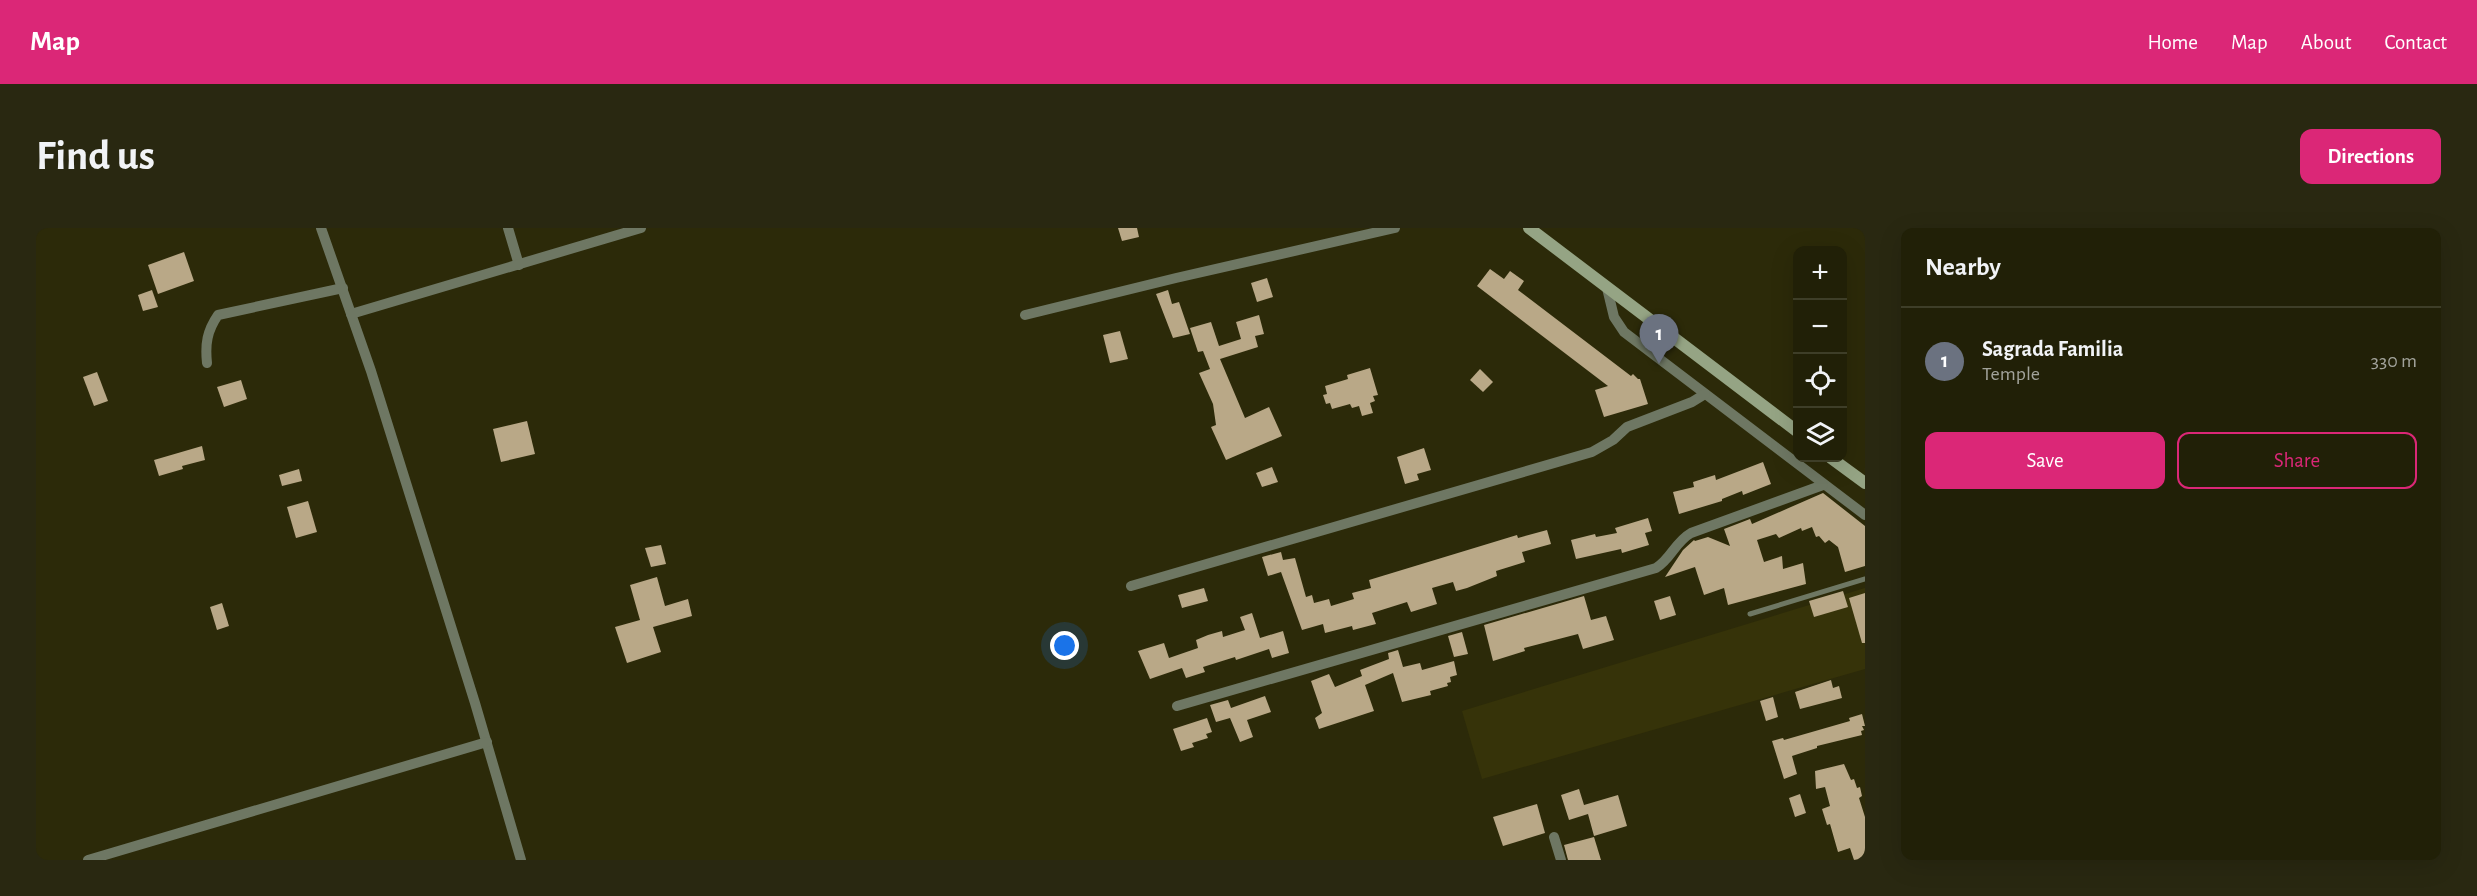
<!DOCTYPE html>
<html lang="en">
<head>
<meta charset="utf-8">
<style>
  :root { --surface:#212007; --page:#292811; --text:#f1f3f6; --muted:#a2a39b; --line:#3e3e28; --accent:#db2777 }
  body { margin:0; font-family:"Alegreya Sans",sans-serif; background:var(--page); color:var(--text) }
  .controls { position:absolute; right:18px; top:18px; display:grid; overflow:hidden; border-radius:12px; box-shadow:0 6px 24px #0002 }
  .controls button { width:54px; height:54px; display:grid; place-items:center; padding:0; border:0; border-bottom:2px solid var(--line); background:var(--surface); color:var(--text); font:30px sans-serif }
  .you { position:absolute; left:1029px; top:418px; width:21px; height:21px; margin:-15px; border:4px solid #fff; border-radius:50%; background:#1a73e8; box-shadow:0 0 0 9px #1a73e833 }
  .badge { display:grid; place-items:center; width:39px; height:39px; border-radius:50%; background:var(--accent); color:#fff; font-size:20px; font-weight:700 }
  .pin { position:absolute; translate:-50% -50px; filter:drop-shadow(0 2px 3px #0008) }
  .pin::after { content:''; position:absolute; top:32px; width:21px; height:18px; background:inherit; clip-path:polygon(0 0,100% 0,50% 100%) }
  .list { margin:0; padding:0; list-style:none }
  h2 { display:flex; justify-content:space-between; align-items:center; height:78px; margin:0; padding:0 24px; font-size:26px }
  h2 small { font-size:20px; font-weight:400; color:var(--muted) }
  .list li { display:grid; grid-template-columns:39px 1fr auto; gap:18px; align-items:center; box-sizing:border-box; height:108px; padding:0 24px; border-top:2px solid var(--line) }
  .list b { display:block; font-size:22px; white-space:nowrap }
  .list p { margin:0; font-size:20px; white-space:nowrap; color:var(--muted) }
  .list em { font-size:20px; font-style:normal; color:var(--muted) }
  .actions { display:flex; gap:12px; padding:18px 24px }
  .actions a { flex:1; padding:14px 0; border:2px solid var(--accent); border-radius:12px; text-align:center; font-size:21px; color:var(--accent) }
  .actions .main { background:var(--accent); color:#fff }
  .icon { flex:none; width:33px; height:33px; fill:none; stroke:currentColor; stroke-width:2; stroke-linecap:round; stroke-linejoin:round }
  .map { position:relative; flex:none; width:1829px; height:632px; overflow:hidden; border-radius:12px }
  header { display:flex; align-items:center; gap:36px; box-sizing:border-box; height:84px; padding:0 30px; background:var(--accent); color:#fff }
  header strong { font-size:28px }
  nav { display:flex; gap:33px; margin-inline-start:auto; font-size:21px }
  .intro { display:flex; align-items:center; justify-content:space-between; box-sizing:border-box; height:144px; padding:0 36px }
  h1 { margin:0; font-size:42px }
  .button { padding:15px 27px; border-radius:12px; background:var(--accent); color:#fff; font-size:21px; font-weight:700 }
  main { display:flex; gap:36px; padding:0 36px }
  aside { flex:1; background:var(--surface); border-radius:12px; box-shadow:0 6px 24px #0002 }
  .map>svg:first-child { display:block }
  .built { fill:#363309 }
  .building { fill:#b9a887 }
  .lines { fill:none; stroke-linecap:round; stroke-linejoin:round }
  .lane { stroke:#6e7763; stroke-width:5 }
  .street { stroke:#6e7763; stroke-width:10 }
  .secondary { stroke:#95a484; stroke-width:12 }
</style>
</head>
<body>
<header>
<strong>Map</strong>
<nav><a>Home</a><a>Map</a><a>About</a><a>Contact</a></nav>
</header>
<div class="intro"><h1>Find us</h1><a class="button">Directions</a></div>
<main>
<div class="map">
<svg width="1829" height="632" viewBox="0 0 1829 632">
  <rect width="100%" height="100%" fill="#2c2a09"/>
  <path class="built" d="M1829 360V441L1446 551 1426 483Z"/>
  <g class="building">
    <path d="M1082 0H1101L1103 9 1086 13Z"/>
    <path d="M148 24 158 53 122 66 112 37Z"/>
    <path d="M1454 41 1468 51 1474 43 1488 53 1482 62 1595 148 1597 146 1602 151H1604L1612 176 1568 189 1559 162 1572 158 1441 58Z"/>
    <path d="M1231 50 1237 69 1221 74 1215 55Z"/>
    <path d="M116 62 122 79 107 83 102 67Z"/>
    <path d="M1132 62 1136 76 1143 74 1154 106 1137 110 1120 66Z"/>
    <path d="M1223 87 1228 106 1219 108 1222 119 1184 131 1209 190 1233 179 1246 208 1190 232 1175 199 1180 197 1177 176 1163 145 1174 141 1167 123 1162 124 1154 100 1175 94 1183 118 1205 111 1200 94Z"/>
    <path d="M1084 103 1092 131 1074 135 1067 107Z"/>
    <path d="M1334 140 1342 167 1337 168 1339 173 1334 175 1337 185 1326 188 1323 178 1316 180 1314 176 1296 181 1294 175 1290 176 1287 167 1291 166 1289 158 1312 151 1311 147Z"/>
    <path d="M1444 141 1457 154 1447 164 1434 152Z"/>
    <path d="M61 144 72 173 58 178 47 149Z"/>
    <path d="M205 152 211 171 188 179 181 159Z"/>
    <path d="M491 193 499 226 465 234 457 201Z"/>
    <path d="M166 218 169 232 146 238 147 241 123 248 118 232Z"/>
    <path d="M1388 220 1395 242 1381 246 1383 252 1369 256 1361 229Z"/>
    <path d="M1727 234 1735 256 1707 267 1706 263 1686 271V273L1643 286 1637 264 1658 259 1657 254 1679 247 1680 252Z"/>
    <path d="M1236 239 1242 254 1226 259 1220 245Z"/>
    <path d="M263 241 266 253 246 258 243 247Z"/>
    <path d="M1787 265 1829 298V338L1809 344 1802 319 1793 312 1789 315 1783 308 1780 309 1776 299 1766 303 1765 300 1743 310 1740 306 1721 312 1728 334 1746 328 1747 341 1767 335 1770 356 1692 377 1688 360 1668 367 1659 339 1629 349 1647 322 1658 312 1659 313 1672 309 1694 318 1688 301 1714 291 1716 296Z"/>
    <path d="M272 273 281 304 260 310 251 279Z"/>
    <path d="M1612 290 1616 303 1609 305 1613 317 1586 325 1585 321 1540 331 1535 312 1559 306 1560 309 1581 305 1579 300Z"/>
    <path d="M1511 302 1515 316 1486 324 1489 334 1460 343 1461 348 1431 360 1420 363 1417 354 1396 360 1401 376 1375 384 1371 374 1336 385 1340 396 1317 402 1316 398 1289 405 1287 396 1266 402 1245 344 1232 348 1226 329 1245 324 1247 332 1259 330 1270 369 1276 367 1278 375 1293 371 1295 378 1318 371 1316 365 1335 360 1333 352 1481 307 1482 310Z"/>
    <path d="M625 317 630 336 615 339 609 320Z"/>
    <path d="M621 349 629 378 652 371 656 388 617 399 625 424 591 435 579 399 604 392 594 357Z"/>
    <path d="M1168 360 1172 373 1146 380 1142 367Z"/>
    <path d="M1807 363 1812 379 1778 389 1773 373Z"/>
    <path d="M1829 365V415H1826L1813 370Z"/>
    <path d="M1548 368 1555 392 1570 388 1578 412 1547 421 1542 406 1488 420 1489 423 1457 433 1448 397Z"/>
    <path d="M1634 368 1640 387 1624 392 1618 373Z"/>
    <path d="M186 375 193 398 181 402 174 379Z"/>
    <path d="M1216 385 1224 410 1247 403 1253 425 1236 430 1233 421 1200 432 1199 429 1167 439 1169 444 1150 450 1146 440 1114 451 1102 423 1128 415 1133 430 1162 420 1160 412 1172 407 1186 403 1187 409 1209 402 1204 389Z"/>
    <path d="M1426 404 1432 426 1418 429 1412 408Z"/>
    <path d="M1362 422 1367 439 1384 435 1386 442 1418 433 1421 447 1414 449 1415 454 1411 455 1412 458 1394 463 1395 467 1366 474 1357 445 1329 457 1338 483 1283 501 1279 490 1286 485 1275 453 1293 446 1299 459 1326 448 1324 442 1353 431 1352 425Z"/>
    <path d="M1795 452 1797 460 1803 458 1806 470 1764 481 1759 464Z"/>
    <path d="M1229 468 1235 484 1211 492 1217 509 1204 514 1194 490 1180 494 1174 477 1192 472 1195 480Z"/>
    <path d="M1737 469 1742 489 1730 493 1724 473Z"/>
    <path d="M1826 486 1829 498H1826L1828 502 1825 503 1826 507 1781 518V520L1756 528 1761 546 1748 551 1736 513 1747 510 1748 512 1814 493 1813 490Z"/>
    <path d="M1171 490 1176 504 1170 506 1172 510 1156 515 1158 519 1145 523 1137 501Z"/>
    <path d="M1808 536 1815 552 1818 551 1821 560 1824 559 1826 568 1823 570 1829 589V632H1818L1814 620 1802 624 1794 596 1791 597 1786 581 1794 578 1789 559 1780 561 1779 543Z"/>
    <path d="M1543 561 1548 577 1582 567 1591 598 1558 608 1552 586 1533 592 1525 567Z"/>
    <path d="M1764 566 1770 585 1759 589 1753 570Z"/>
    <path d="M1501 576 1509 605 1467 618 1457 589Z"/>
    <path d="M1558 609 1565 632H1532L1528 617Z"/>
  </g>
  <g class="lines">
    <path class="lane" d="M1714 386 1829 351"/>
    <g class="street">
      <path d="M285 0 335 143 439 475 485 632"/>
      <path d="M472 0 483 37"/>
      <path d="M1571 60 1578 89 1588 104 1829 287"/>
      <path d="M315 86 605 0"/>
      <path d="M989 87 1140 50 1359 0"/>
      <path d="M171 135C169 116 171 103 182 87L307 60"/>
      <path d="M1095 358 1556 224 1577 212 1591 199 1656 174 1669 166"/>
      <path d="M1141 478 1620 340C1635 331 1639 314 1655 305L1787 257"/>
      <path d="M1518 609 1525 632"/>
      <path d="M52 632 451 514"/>
    </g>
    <g class="secondary">
      <path d="M1493 0 1762 204"/>
      <path d="M1795 230 1829 255"/>
    </g>
  </g>
</svg>
<div class="controls">
<button>+</button>
<button>−</button>
<button><svg class="icon" aria-label="locate" viewBox="0 0 24 24"><circle cx="12" cy="12" r="6"/><path d="M12 2v4M12 18v4M2 12h4M18 12h4"/></svg></button>
<button><svg class="icon" aria-label="layers" viewBox="0 0 24 24"><path d="M12 4l9 5-9 5-9-5zM3 14l9 5 9-5"/></svg></button>
</div>
<div class="you"></div>
<div class="pin badge" style="left:1623px;top:136px;background:#6b7280">1</div>
</div>
<aside>
<h2>Nearby<small></small></h2>
<ul class="list">
<li><span class="badge" style="background:#6b7280">1</span><div><b>Sagrada Familia</b><p>Temple</p></div><em>330 m</em></li>
</ul>
<div class="actions"><a class="main">Save</a><a>Share</a></div>
</aside>
</main>
</body>
</html>
